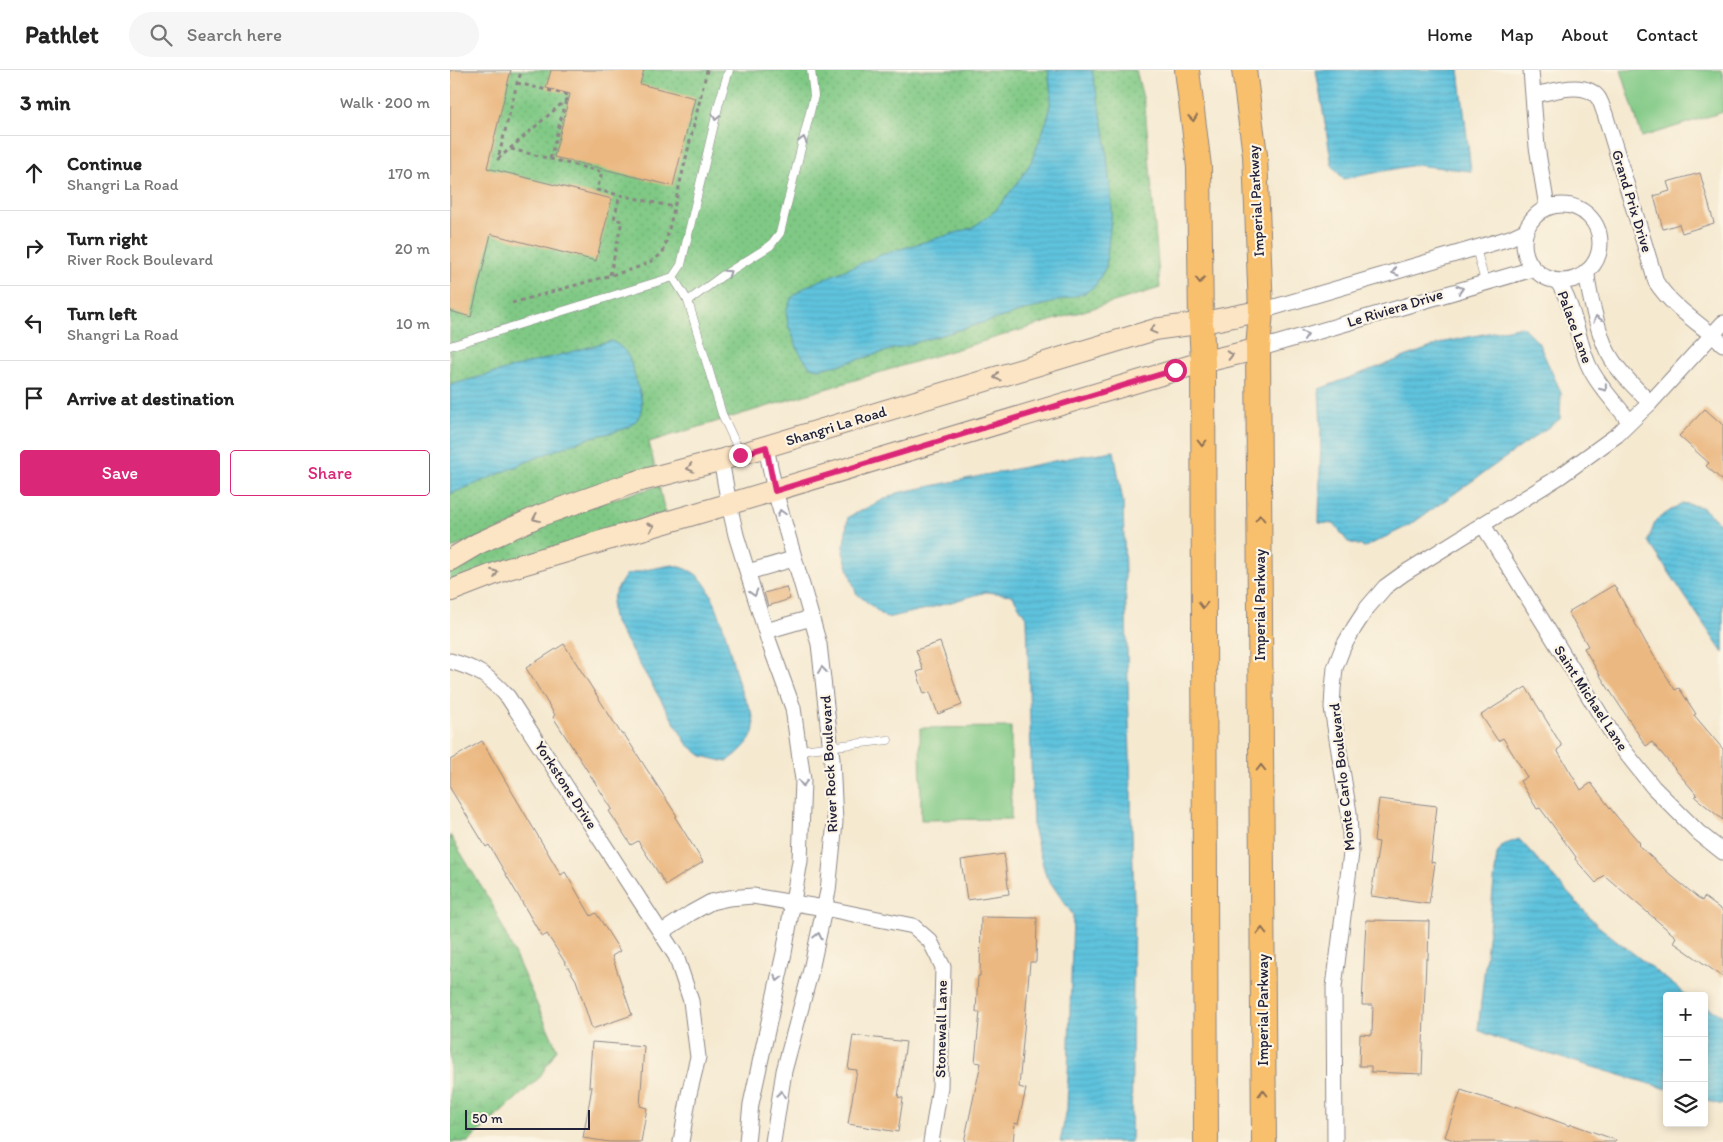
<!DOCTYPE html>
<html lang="en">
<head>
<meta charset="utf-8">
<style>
  :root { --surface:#fff; --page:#f6f6f6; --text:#222; --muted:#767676; --line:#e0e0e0; --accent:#db2777 }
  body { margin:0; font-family:Itim,sans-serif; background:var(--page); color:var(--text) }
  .controls { position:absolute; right:15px; bottom:15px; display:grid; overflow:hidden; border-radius:5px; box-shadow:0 2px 8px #0003 }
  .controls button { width:45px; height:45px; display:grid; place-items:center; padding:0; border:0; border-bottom:1px solid var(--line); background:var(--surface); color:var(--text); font:25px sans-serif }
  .scale { position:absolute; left:15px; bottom:12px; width:125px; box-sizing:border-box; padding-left:5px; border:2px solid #22223b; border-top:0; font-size:14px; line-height:18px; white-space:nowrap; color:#22223b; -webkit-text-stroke:4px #fcf5e5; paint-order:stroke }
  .stop { position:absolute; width:15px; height:15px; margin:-11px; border:4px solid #db2777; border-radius:50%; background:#fff }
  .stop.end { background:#db2777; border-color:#fff; box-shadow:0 1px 5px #0008 }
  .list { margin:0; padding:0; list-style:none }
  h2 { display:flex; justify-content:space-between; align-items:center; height:65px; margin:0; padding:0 20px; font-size:21px }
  h2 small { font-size:16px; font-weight:400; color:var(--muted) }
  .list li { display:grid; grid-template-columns:32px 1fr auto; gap:15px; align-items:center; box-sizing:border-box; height:75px; padding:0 20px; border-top:1px solid var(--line) }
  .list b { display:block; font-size:19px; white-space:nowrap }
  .list p { margin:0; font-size:16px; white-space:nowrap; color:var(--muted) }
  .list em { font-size:16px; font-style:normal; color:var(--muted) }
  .actions { display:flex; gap:10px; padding:15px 20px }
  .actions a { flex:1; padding:11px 0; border:1px solid var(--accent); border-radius:5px; text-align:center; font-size:18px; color:var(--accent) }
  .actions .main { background:var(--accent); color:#fff }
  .icon { flex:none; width:28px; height:28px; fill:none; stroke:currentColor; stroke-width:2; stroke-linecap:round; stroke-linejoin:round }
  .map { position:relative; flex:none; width:1273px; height:1072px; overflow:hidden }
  header { display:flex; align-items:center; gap:30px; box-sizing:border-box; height:70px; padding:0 25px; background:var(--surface); border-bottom:1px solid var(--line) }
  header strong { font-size:24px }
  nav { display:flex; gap:28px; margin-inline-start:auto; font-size:18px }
  .search { width:350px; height:45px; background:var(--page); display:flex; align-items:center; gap:12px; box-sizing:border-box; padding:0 18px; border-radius:28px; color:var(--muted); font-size:19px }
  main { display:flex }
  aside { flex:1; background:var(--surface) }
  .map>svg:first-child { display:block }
  .grass { fill:url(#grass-dots); stroke:#517660 }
  .wetland { fill:url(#wetland-marsh); stroke:#517660 }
  .park { fill:#80c985; stroke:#517660 }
  .water { fill:url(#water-rules); stroke:#40728c }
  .building { fill:#ebb881 }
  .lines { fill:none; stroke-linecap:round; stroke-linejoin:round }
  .lane-casing { stroke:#8c8686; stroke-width:9 }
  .street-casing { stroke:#8c8686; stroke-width:17 }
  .secondary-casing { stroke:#8c8686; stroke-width:23 }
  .primary-casing { stroke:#8c8686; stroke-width:26 }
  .path { stroke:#8c8686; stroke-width:3; stroke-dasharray:4 4; stroke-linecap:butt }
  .lane { stroke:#fff; stroke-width:8 }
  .street { stroke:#fff; stroke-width:15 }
  .secondary { stroke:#fce5c4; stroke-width:21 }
  .primary { stroke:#f8bf6c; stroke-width:24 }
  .oneway { stroke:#9c9ca7 }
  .oneway2 { stroke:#8d7054 }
  .oneway3 { stroke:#9a8d86 }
  .route { stroke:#db2777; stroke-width:6 }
  .labels { text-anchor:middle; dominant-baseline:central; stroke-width:4.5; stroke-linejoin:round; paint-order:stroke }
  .street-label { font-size:15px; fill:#22223b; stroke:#fcf5e5 }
</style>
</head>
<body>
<header>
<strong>Pathlet</strong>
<div class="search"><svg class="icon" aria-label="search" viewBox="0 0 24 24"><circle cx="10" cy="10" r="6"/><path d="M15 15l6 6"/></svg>Search here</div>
<nav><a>Home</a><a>Map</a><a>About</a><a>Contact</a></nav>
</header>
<main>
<aside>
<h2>3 min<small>Walk · 200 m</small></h2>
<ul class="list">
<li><svg class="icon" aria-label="ahead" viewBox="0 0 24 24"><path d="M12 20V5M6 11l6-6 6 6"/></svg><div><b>Continue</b><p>Shangri La Road</p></div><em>170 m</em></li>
<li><svg class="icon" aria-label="right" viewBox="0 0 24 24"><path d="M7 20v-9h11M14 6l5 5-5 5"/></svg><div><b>Turn right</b><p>River Rock Boulevard</p></div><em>20 m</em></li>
<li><svg class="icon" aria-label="left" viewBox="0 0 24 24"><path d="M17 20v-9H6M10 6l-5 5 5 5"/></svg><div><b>Turn left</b><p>Shangri La Road</p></div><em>10 m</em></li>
<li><svg class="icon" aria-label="arrive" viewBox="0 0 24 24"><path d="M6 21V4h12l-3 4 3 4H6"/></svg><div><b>Arrive at destination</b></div></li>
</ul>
<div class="actions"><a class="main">Save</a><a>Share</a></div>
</aside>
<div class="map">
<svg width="1273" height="1072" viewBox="0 0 1273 1072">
  <defs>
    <pattern id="grass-dots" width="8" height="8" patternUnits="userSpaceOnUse" patternTransform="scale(1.25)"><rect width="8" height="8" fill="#80c985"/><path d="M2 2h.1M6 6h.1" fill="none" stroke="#6eac74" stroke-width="1.8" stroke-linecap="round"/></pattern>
    <pattern id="wetland-marsh" width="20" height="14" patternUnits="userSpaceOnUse" patternTransform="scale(1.25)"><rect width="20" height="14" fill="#80c985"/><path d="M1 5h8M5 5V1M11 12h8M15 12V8" fill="none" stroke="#6eac74"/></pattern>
    <pattern id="water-rules" width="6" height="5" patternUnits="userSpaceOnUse" patternTransform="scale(1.25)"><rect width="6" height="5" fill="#5fc3dd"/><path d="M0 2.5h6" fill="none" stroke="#52a7bf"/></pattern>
  </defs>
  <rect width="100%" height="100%" fill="#fcf5e5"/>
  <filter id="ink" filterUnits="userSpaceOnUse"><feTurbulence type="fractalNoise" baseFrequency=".02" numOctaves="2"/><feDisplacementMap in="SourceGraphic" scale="10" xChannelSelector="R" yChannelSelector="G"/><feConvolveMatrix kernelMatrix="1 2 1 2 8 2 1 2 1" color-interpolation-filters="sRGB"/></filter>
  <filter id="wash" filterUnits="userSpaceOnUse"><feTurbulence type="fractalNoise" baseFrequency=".0096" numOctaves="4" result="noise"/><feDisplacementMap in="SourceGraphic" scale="20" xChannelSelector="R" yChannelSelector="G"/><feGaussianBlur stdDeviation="1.12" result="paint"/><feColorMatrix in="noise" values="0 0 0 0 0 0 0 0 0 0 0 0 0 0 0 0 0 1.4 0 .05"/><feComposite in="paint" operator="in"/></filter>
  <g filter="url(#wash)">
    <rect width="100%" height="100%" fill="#f5e9d0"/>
    <g class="grass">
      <path d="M0 0H686L695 36 710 218 199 372 205 398 0 479Z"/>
      <path d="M209 416 215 443 0 511V501C65 464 136 435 209 416Z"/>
    </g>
    <path class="wetland" d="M0 765 43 836 107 979 89 1008 18 1072H0Z"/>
    <g class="park">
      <path d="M1171 0H1271L1273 6V42L1192 67Z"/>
      <path d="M561 657V749L471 750 470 658Z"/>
    </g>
    <g class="water">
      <path d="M598 0H642L655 64 662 138 656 197 645 216 635 223 393 294 369 299 360 297 354 289 348 280 338 254 336 241 342 227 357 216 433 184 522 158 546 140 568 112 581 92 590 69 599 44 601 24Z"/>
      <path d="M866 0H1009L1021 101 965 95 893 109 882 95Z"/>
      <path d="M1072 256 1088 272 1111 322 1110 349 960 455 915 477 898 472 884 454 869 453 871 358 869 319 995 272Z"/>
      <path d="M161 271C179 279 180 290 185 307 189 321 196 334 188 348 180 361 157 363 143 367 94 382 48 406 0 424V315Z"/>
      <path d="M664 381 673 432 684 833 681 1072H610L617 1039 623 845 596 806 583 758 577 549 562 525 536 522 477 539 436 548 406 523 393 482 398 447 447 423 624 387Z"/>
      <path d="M1232 433 1252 437 1273 456V583L1198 471 1206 450Z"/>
      <path d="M222 495C231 497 242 500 249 507 270 527 281 590 290 618 294 630 305 642 304 657 303 672 288 683 277 692L252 686 237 674 164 551C158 529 165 522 176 505L195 500Z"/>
      <path d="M1069 769 1148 856 1238 926H1217V1019L1052 970 1028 960 1047 784 1053 775Z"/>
      <path d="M1254 935 1273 946V1035L1254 1030Z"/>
    </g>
    <g id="blocks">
      <g class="building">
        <path d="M0 0H61L37 98 162 129 146 191 41 164 21 247 0 241Z"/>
        <path d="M101 0H194L190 14 245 28 223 116 104 87 120 24 96 18Z"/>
        <path d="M1250 103 1264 153 1232 163 1229 154 1213 159 1204 126 1220 121 1217 112Z"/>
        <path d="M1255 339 1273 355V411L1256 396 1259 393 1229 366Z"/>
        <path d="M1164 515 1196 573 1225 620 1229 618 1246 644 1244 645 1273 679V750L1245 727 1247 725 1202 672 1196 676 1151 607 1134 578 1138 576 1118 542Z"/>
        <path d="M336 517 340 529 318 536 314 523Z"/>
        <path d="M490 572 512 635 488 644 480 622 474 624 467 602 473 600 466 580Z"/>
        <path d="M114 574 172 665 174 664 205 712 227 746 225 747 253 792 216 815 188 771 181 775 159 741 162 739 103 647 105 645 76 598Z"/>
        <path d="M1076 617 1112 676 1107 680 1131 720 1141 713 1167 747 1190 773 1188 775 1223 807 1252 831 1254 827 1273 841V907L1223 872 1226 867 1154 805 1146 813 1125 789 1126 787 1090 738 1087 739 1070 711 1077 707 1053 668 1048 671 1031 645Z"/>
        <path d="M32 671 111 805 115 802 141 846 146 843 170 881 162 886 182 945 142 959 126 910 97 864 92 867 39 775 36 777 0 718V690Z"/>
        <path d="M929 729 987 736 981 792 985 793 979 834 921 826 929 772 924 771Z"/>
        <path d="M554 784 559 824 517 830 511 790Z"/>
        <path d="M531 847 587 848 586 892H580L569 1017 576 1019 568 1054 565 1053 563 1072H514L531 993 525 992 530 942H526L528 906H530Z"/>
        <path d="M916 850 979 851 978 889H976L972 1004 921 1002V996H909L910 964 922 965 923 935H912Z"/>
        <path d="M403 965 456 972 448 1027 453 1028 448 1062 398 1054 407 1000 398 999Z"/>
        <path d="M142 972 194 976 190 1036 197 1038 191 1072H159L133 1068 142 1017H139Z"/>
        <path d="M1011 1020 1065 1038V1036L1120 1056 1121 1054 1166 1070 1165 1072H1009L995 1067Z"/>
      </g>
    </g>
  </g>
  <g filter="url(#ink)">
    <use href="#blocks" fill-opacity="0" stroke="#8c8686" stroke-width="1"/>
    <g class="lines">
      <defs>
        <g id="lane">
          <path d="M1026 178 1035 212"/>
          <path d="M223 207 231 195 269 33 279 0"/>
          <path d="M238 231 272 206 320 176 330 163 364 26 361 0"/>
          <path d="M0 276 223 207 238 231 272 344 290 383"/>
          <path d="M350 680 438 670"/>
        </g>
        <g id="street">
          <path d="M1081 0 1087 77 1097 137"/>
          <path d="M1084 25C1102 22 1136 9 1149 29 1152 34 1153 40 1155 44L1206 212C1222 237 1251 255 1273 274"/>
          <circle cx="1112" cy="173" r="38"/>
          <path d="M1137 201C1137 220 1150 270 1160 286 1170 304 1187 319 1200 333"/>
          <path d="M1107 211C1124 234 1127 268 1138 294 1147 315 1166 333 1179 351"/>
          <path d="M811 241 1060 168 1075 161"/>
          <path d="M808 279 1083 199"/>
          <path d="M316 377 325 421 369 574 382 689 385 752 378 821 361 900 334 1001 323 1072"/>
          <path d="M271 390 279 434 286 465 319 572 343 638 353 710 350 791 334 883 301 1034 297 1072"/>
          <path d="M1033 455 1168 673 1203 717 1249 763 1273 782"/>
          <path d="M298 502 343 489"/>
          <path d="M316 561 361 548"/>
          <path d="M0 591C28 599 39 606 58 627L226 886 241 931 248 987 239 1024 231 1072"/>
          <path d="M212 862 241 843 261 832 279 828 303 826 374 838 463 856 480 871 493 897 490 1017 481 1072"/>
          <path d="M885 1072 884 917 901 783 899 743 882 638 883 619 885 598 893 577 904 558 917 538 935 517 953 504 1109 407 1167 365 1200 333 1273 253"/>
        </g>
        <g id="secondary">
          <path d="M0 490 27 474 89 446 185 412 271 390 707 259 751 253 811 241"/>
          <path d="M0 521 57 499 279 434 753 292 808 279"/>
        </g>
        <g id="primary">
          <path d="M737 0 749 97 751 253 753 292 756 1072"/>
          <path d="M794 0 805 85 811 241 808 279 814 1072"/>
        </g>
      </defs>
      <use href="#lane" class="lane-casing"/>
      <use href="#street" class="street-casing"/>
      <use href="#secondary" class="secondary-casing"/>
      <use href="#primary" class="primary-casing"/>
      <g class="path">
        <path d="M67 13 118 25 117 29 48 89 67 13 72 0"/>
        <path d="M61 79 152 102 147 120 224 137"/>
        <path d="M100 89 116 30"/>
        <path d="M160 205 172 151 164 149 170 125"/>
        <path d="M62 233 183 199C195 194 206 191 214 180L257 0"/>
      </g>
      <use href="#lane" class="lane"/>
      <use href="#street" class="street"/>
      <use href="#secondary" class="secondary"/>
      <use href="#primary" class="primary"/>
    </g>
    <defs><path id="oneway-chevron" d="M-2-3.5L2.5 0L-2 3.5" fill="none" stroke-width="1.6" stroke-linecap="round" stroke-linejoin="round" transform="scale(1.25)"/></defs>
    <g class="oneway">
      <use href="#oneway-chevron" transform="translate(266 47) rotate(103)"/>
      <use href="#oneway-chevron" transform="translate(353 70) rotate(-76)"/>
      <use href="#oneway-chevron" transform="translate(945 202) rotate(164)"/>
      <use href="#oneway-chevron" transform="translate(278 203) rotate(-33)"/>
      <use href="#oneway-chevron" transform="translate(1010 219) rotate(-17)"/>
      <use href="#oneway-chevron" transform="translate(1147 249) rotate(-107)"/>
      <use href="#oneway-chevron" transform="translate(855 265) rotate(-17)"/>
      <use href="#oneway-chevron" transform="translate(1154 318) rotate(51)"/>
      <use href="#oneway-chevron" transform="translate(331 443) rotate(-106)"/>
      <use href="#oneway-chevron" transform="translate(304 523) rotate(73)"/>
      <use href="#oneway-chevron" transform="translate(372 600) rotate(-97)"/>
      <use href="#oneway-chevron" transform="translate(353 713) rotate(90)"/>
      <use href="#oneway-chevron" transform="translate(368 866) rotate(-78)"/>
      <use href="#oneway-chevron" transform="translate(328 908) rotate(103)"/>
      <use href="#oneway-chevron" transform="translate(331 1024) rotate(-80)"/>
    </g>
    <g class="oneway2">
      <use href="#oneway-chevron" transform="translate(743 48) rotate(83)"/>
      <use href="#oneway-chevron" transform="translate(750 210) rotate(89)"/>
      <use href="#oneway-chevron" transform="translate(752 373) rotate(90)"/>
      <use href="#oneway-chevron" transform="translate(810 448) rotate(-90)"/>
      <use href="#oneway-chevron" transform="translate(753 535) rotate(90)"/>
      <use href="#oneway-chevron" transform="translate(811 698) rotate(-90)"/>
      <use href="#oneway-chevron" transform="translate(812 861) rotate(-90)"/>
      <use href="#oneway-chevron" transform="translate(813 1023) rotate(-90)"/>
    </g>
    <g class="oneway3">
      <use href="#oneway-chevron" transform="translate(703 260) rotate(165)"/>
      <use href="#oneway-chevron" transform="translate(780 285) rotate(-13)"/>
      <use href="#oneway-chevron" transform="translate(547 307) rotate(163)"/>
      <use href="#oneway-chevron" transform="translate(240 398) rotate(166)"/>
      <use href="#oneway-chevron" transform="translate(86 448) rotate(157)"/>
      <use href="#oneway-chevron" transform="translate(201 457) rotate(-16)"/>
      <use href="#oneway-chevron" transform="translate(45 503) rotate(-21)"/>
    </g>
  </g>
  <g class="lines" filter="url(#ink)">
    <path class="route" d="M290 385 316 377 325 421 725 300"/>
  </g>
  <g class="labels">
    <g class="street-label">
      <text transform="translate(806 131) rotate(-93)">Imperial Parkway</text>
      <text transform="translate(1182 131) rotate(73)">Grand Prix Drive</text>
      <text transform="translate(945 238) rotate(-17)">Le Riviera Drive</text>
      <text transform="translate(1125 257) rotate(70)">Palace Lane</text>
      <text transform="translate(386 356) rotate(-17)">Shangri La Road</text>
      <text transform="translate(810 535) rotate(-90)">Imperial Parkway</text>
      <text transform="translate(1141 628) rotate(57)">Saint Michael Lane</text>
      <text transform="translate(379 694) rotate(-93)">River Rock Boulevard</text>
      <text transform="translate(892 707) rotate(-96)">Monte Carlo Boulevard</text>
      <text transform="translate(116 715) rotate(57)">Yorkstone Drive</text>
      <text transform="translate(813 940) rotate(-90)">Imperial Parkway</text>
      <text transform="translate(491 959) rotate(-89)">Stonewall Lane</text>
    </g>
  </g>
</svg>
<div class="controls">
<button>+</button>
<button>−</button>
<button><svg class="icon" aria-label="layers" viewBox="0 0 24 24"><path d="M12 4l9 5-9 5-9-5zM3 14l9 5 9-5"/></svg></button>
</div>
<div class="scale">50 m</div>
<div class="stop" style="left:725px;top:300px"></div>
<div class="stop end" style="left:290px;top:385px"></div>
</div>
</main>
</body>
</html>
